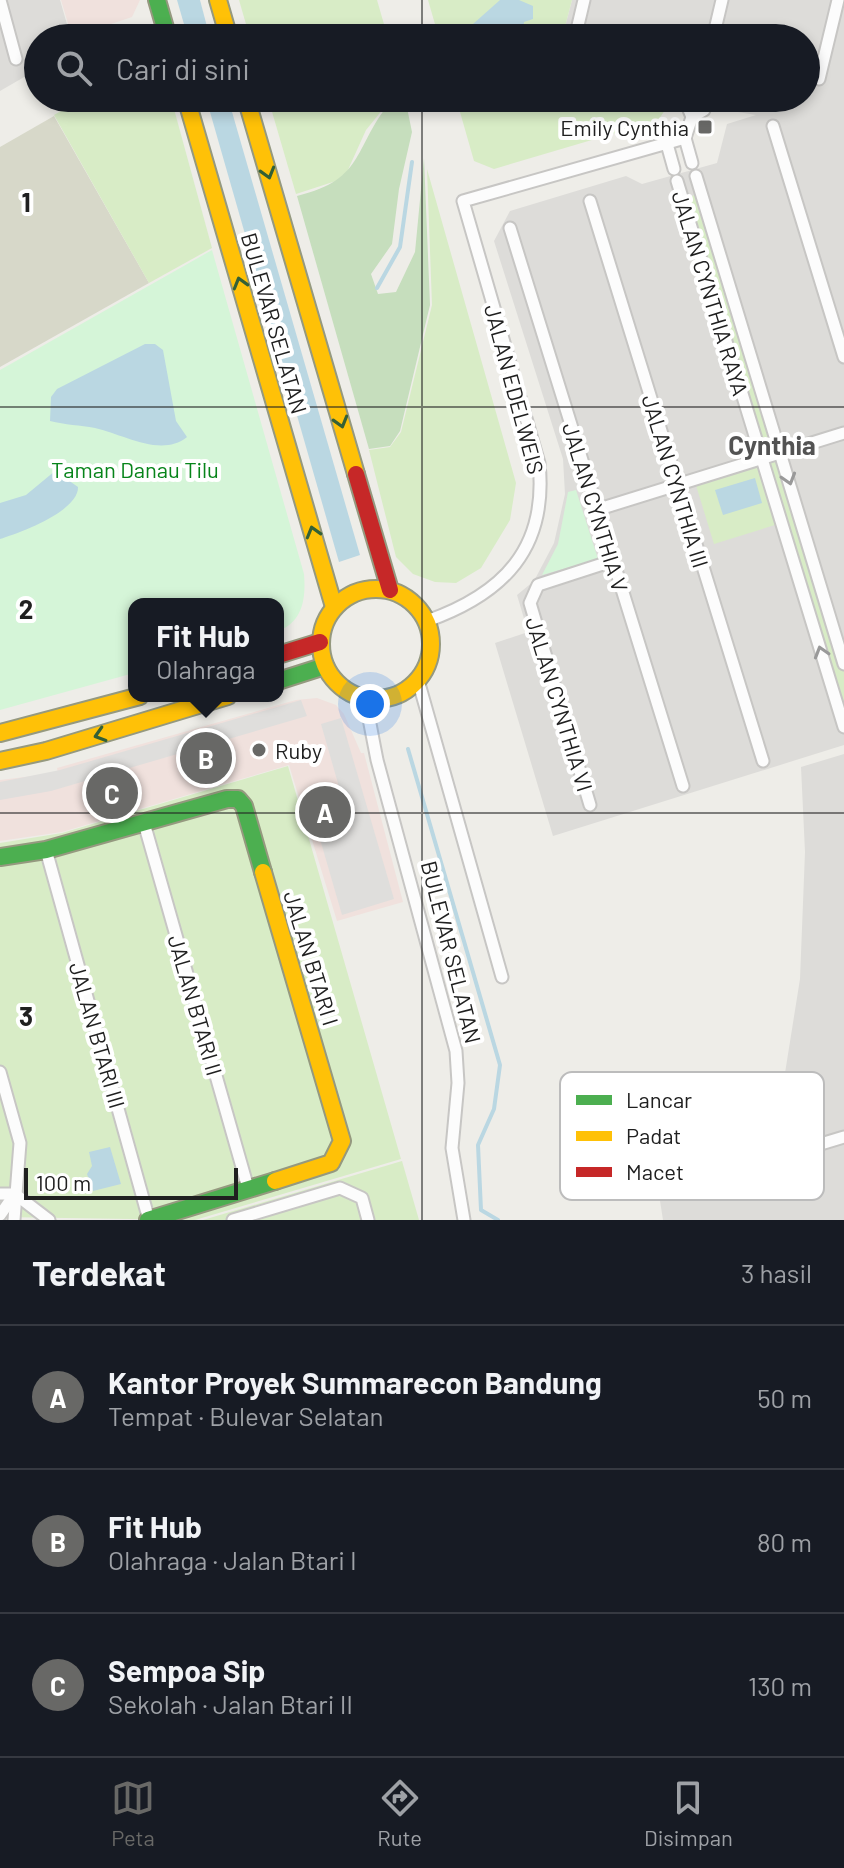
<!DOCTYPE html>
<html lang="id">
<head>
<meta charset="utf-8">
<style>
  :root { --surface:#171b24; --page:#242831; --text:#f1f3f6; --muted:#9ea1a6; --line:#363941; --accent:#686866 }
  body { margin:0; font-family:Barlow,sans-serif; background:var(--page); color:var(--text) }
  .scale { position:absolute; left:24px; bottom:20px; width:214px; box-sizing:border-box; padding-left:8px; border:4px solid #202020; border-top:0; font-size:22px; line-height:28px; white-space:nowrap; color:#202020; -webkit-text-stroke:6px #fff; paint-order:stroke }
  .you { position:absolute; left:370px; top:704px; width:28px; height:28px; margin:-20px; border:6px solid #fff; border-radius:50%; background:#1a73e8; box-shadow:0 0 0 12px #1a73e833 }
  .badge { display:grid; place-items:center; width:52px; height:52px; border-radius:50%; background:var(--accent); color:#fff; font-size:26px; font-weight:700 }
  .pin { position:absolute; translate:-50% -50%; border:4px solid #fff; box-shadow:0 2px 8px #0006 }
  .popup { position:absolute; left:128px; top:598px; width:156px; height:104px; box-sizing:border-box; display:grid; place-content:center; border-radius:16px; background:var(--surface); filter:drop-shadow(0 2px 6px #0005); font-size:26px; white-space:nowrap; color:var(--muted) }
  .popup b { font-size:30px; color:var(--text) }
  .popup::after { content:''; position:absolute; left:50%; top:100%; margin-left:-16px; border:16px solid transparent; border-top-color:var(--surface) }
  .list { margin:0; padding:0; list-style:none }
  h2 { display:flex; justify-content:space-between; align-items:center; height:104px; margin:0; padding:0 32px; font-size:34px }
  h2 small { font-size:26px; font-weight:400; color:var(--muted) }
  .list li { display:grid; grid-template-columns:52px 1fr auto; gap:24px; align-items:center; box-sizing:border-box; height:144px; padding:0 32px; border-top:2px solid var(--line) }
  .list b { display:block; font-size:30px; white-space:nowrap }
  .list p { margin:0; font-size:26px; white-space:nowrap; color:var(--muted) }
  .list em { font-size:26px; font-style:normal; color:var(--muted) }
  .icon { flex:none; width:44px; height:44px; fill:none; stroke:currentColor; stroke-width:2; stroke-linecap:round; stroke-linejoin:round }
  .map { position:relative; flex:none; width:844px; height:1220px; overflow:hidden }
  .search { position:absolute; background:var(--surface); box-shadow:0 4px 12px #0003; left:24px; right:24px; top:24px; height:88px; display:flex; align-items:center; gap:20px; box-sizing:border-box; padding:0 28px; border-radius:44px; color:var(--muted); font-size:30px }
  .sheet { height:536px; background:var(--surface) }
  nav { display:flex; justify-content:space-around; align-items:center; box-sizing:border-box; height:112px; border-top:2px solid var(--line); background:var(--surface); font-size:22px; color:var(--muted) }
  nav a { display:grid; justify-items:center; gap:4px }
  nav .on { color:var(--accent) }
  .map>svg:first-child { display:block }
  .residential { fill:#dddcd9 }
  .commercial { fill:#f0e1dd }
  .construction { fill:#d7d8c9 }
  .grass { fill:#d8ecc6 }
  .forest { fill:#c6debd }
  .park { fill:#d5f5d8 }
  .parking { fill:#dfdedc }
  .water { fill:#bad7e2 }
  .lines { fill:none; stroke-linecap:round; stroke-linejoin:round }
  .stream { stroke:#bad7e2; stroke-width:4 }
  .street-tunnel { stroke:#c5c4c0; stroke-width:11; stroke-dasharray:11 5.5; stroke-linecap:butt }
  .street-casing { stroke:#c7c6c4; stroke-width:15 }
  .fast-casing { stroke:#95997f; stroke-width:20 }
  .slow-casing { stroke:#95997f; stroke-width:20 }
  .jam-casing { stroke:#95997f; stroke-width:20 }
  .street { stroke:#fcfcfc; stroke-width:11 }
  .fast { stroke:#4caf50; stroke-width:16 }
  .slow { stroke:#ffc107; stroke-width:16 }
  .jam { stroke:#c62828; stroke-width:16 }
  .oneway { stroke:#346036 }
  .oneway2 { stroke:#999 }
  .grid { fill:none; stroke:#202020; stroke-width:2; stroke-opacity:0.55 }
  .poi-dot { fill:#686866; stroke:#fff; stroke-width:3 }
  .labels { text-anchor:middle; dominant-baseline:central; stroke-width:8; stroke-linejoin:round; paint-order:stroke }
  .poi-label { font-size:22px; fill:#202020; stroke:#fff; text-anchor:end }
  .street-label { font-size:22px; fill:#202020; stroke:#fff }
  .park-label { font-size:22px; fill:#07841a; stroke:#fff }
  .quarter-label { font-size:26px; font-weight:bold; fill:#535353; stroke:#fff }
  .key { fill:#fff; stroke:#bcbcbc; stroke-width:2 }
  .key-label { font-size:22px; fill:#202020 }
  .grid-label { font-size:26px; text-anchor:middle; font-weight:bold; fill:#202020; stroke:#fff; stroke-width:8; stroke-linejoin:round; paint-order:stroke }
</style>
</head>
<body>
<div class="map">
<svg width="844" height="1220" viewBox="0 0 844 1220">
  <rect width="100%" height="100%" fill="#eeede8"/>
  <g class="residential">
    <path d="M0 0H60L71 38H38V69L0 91Z"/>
    <path d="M572 0H844V745L553 836 495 643 528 632 517 595 534 581 554 543 565 494 563 459 494 241 510 211 626 176 642 184 717 163 727 124 756 115 708 107 685 98H806V38H562Z"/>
    <path d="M844 754V1220H663L649 1130 744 1107 785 1073 800 979 805 852 801 767Z"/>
  </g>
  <g class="commercial">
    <path d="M61 0H140L132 17 72 37Z"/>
    <path d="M317 698 336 705 344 714 361 753H364L403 902 337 921 289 765 62 832 0 841V780L58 773 57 768 296 700Z"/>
  </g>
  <path class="construction" d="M54 116 149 283 0 367V147Z"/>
  <g class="grass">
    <path d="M239 0H377L388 38H250Z"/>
    <path d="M428 0H572L562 38H439Z"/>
    <path d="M84 98H171L212 248 149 283 54 115Z"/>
    <path d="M268 98H392L366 130 347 172 336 181 296 194Z"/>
    <path d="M456 98H662L659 107 665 110 659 119 646 124 494 169 474 161Z"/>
    <path d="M427 169 516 483 510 520 481 568 456 583 435 582 413 574 396 557 369 450 390 447 401 432 432 305Z"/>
    <path d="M698 194 777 451 765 454 686 198Z"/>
    <path d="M778 456 844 671V715L766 460Z"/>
    <path d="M759 462 778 524 714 544 695 482Z"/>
    <path d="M288 766 401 1159 195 1220 0 1217V843L62 833Z"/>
    <path d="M402 1161 419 1220H203Z"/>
  </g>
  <path class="forest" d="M394 98H405L412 132 399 189 392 244 371 274 378 294 396 292 415 252 424 158 430 305 400 431 390 446 369 449 297 196C368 179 352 145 394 98Z"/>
  <g class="park">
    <path d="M212 250 304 574C306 598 303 622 278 631V604H134V673L0 710V370Z"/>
    <path d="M576 490 598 559 542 575 558 544 568 492Z"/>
  </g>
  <g class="parking">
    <path d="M301 700 307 716 51 791 0 800V782L60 770Z"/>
    <path d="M341 718 394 899 342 915 320 839 351 829 321 724Z"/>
  </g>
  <g class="water">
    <path d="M177 0H200L210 38H188Z"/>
    <path d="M500 0H519L533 6V19L524 22 522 38H469L473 24Z"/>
    <path d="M206 98H228L360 555 339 562Z"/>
    <path d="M145 344H155L163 350 176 421 187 437C161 458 123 434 95 428 80 425 65 425 50 421L51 397 57 389Z"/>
    <path d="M55 471 78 487C79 511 20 533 0 539V503L26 495Z"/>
    <path d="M755 478 762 503 723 515 715 490Z"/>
    <path d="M110 1147 121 1184 93 1191 87 1174 92 1166 89 1152Z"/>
  </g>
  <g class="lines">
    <g class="stream">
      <path d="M377 288 400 247 412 162"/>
      <path d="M408 749 500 1065 494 1109 478 1145 481 1210 498 1220"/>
    </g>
    <path class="street-tunnel" d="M704 110 707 98"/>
    <defs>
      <g id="street">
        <path d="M0 0 16 59"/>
        <path d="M148 38 165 28"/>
        <path d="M575 38 584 0"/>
        <path d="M713 38 722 0"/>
        <path d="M819 79 838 0"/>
        <path d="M687 105 692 117"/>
        <path d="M773 126 844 357"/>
        <path d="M685 138 692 117 704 110"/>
        <path d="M685 138 692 163"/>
        <path d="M667 144 674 169"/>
        <path d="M696 176 844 664"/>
        <path d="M677 181 844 727"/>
        <path d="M590 201 763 761"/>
        <path d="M510 228 683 786"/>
        <path d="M596 510 844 433"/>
        <path d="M427 621C503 594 548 549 539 463L463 201 685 138"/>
        <path d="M418 680 502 977"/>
        <path d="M365 698 377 760 456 1051 458 1083 452 1148 464 1220"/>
        <path d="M590 805 530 603 538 585 612 561"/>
        <path d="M144 823 248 1188"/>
        <path d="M46 850 149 1220"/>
        <path d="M0 1072 20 1143 14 1220"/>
        <path d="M801 1150 844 1137"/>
        <path d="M0 1194H15L49 1220"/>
        <path d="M0 1215 15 1194"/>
        <path d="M233 1220 340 1188 362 1198 368 1220"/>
      </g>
      <g id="fast">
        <path d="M157 0 168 38"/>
        <path d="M278 681 325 666"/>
        <path d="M0 857 46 850 227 799H238L244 806 263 872"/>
        <path d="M148 1220 275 1181"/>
      </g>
      <g id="slow">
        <path d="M218 0 229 38"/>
        <path d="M186 98 334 607"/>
        <path d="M246 98 356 474"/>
        <circle cx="376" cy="644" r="55"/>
        <path d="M0 733 140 696"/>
        <path d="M0 761 46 751 228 696"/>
        <path d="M263 872 342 1141 331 1163 275 1181"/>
      </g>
      <g id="jam">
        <path d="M356 474 390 590"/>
        <path d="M278 655 320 642"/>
      </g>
    </defs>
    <use href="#street" class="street-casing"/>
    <use href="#fast" class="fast-casing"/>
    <use href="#slow" class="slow-casing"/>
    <use href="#jam" class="jam-casing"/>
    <use href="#street" class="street"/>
    <use href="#fast" class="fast"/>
    <use href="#slow" class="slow"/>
    <use href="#jam" class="jam"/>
  </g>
  <defs><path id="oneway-chevron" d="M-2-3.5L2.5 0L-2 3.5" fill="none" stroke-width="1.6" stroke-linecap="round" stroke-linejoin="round" transform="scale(2)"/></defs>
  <g class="oneway">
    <use href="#oneway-chevron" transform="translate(268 173) rotate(74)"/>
    <use href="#oneway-chevron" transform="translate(240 283) rotate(-106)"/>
    <use href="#oneway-chevron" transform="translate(341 422) rotate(74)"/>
    <use href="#oneway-chevron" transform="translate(313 532) rotate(-106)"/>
    <use href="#oneway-chevron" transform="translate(100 735) rotate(163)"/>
  </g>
  <g class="oneway2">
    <use href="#oneway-chevron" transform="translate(789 479) rotate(73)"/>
    <use href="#oneway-chevron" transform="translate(821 652) rotate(-107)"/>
  </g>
  <path class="grid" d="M422 0V38M422 98V1220M0 407H844M0 813H844"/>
  <g class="poi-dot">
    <rect x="697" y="119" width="16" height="16" rx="4"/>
    <circle cx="259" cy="750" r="8"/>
  </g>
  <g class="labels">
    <g class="poi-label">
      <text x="689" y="127">Emily Cynthia</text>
      <text x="275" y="750" text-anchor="start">Ruby</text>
    </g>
    <g class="street-label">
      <text transform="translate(711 293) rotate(73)">JALAN CYNTHIA RAYA</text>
      <text transform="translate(275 323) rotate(74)">BULEVAR SELATAN</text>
      <text transform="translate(515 389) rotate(75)">JALAN EDELWEIS</text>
      <text transform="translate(676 481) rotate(73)">JALAN CYNTHIA III</text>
      <text transform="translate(596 507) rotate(73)">JALAN CYNTHIA V</text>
      <text transform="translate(560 704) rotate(73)">JALAN CYNTHIA VI</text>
      <text transform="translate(452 952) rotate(76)">BULEVAR SELATAN</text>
      <text transform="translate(312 958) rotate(73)">JALAN BTARI I</text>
      <text transform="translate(196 1005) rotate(74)">JALAN BTARI II</text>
      <text transform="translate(98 1035) rotate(74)">JALAN BTARI III</text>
    </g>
    <g class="park-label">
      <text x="135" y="469">Taman Danau Tilu</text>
    </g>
    <g class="quarter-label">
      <text x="772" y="444">Cynthia</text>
    </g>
  </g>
  <rect x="560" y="1072" width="264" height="128" rx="12" class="key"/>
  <rect x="576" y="1095" width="36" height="10" fill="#4caf50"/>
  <rect x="576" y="1131" width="36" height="10" fill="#ffc107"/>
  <rect x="576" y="1167" width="36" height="10" fill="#c62828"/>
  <g class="key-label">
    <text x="626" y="1108">Lancar</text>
    <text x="626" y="1144">Padat</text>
    <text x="626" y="1180">Macet</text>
  </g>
  <g class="grid-label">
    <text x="26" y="212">1</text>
    <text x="26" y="619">2</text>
    <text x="26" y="1026">3</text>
  </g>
</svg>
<div class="scale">100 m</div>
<div class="you"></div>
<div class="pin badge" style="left:325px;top:812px">A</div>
<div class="pin badge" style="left:206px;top:758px">B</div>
<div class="popup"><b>Fit Hub</b>Olahraga</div>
<div class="pin badge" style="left:112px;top:793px">C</div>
<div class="search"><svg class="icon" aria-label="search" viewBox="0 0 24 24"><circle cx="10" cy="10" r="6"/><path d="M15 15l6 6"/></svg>Cari di sini</div>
</div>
<section class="sheet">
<h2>Terdekat<small>3 hasil</small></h2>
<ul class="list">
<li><span class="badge">A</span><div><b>Kantor Proyek Summarecon Bandung</b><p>Tempat · Bulevar Selatan</p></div><em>50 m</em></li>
<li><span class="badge">B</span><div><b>Fit Hub</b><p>Olahraga · Jalan Btari I</p></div><em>80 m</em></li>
<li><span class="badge">C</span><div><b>Sempoa Sip</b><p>Sekolah · Jalan Btari II</p></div><em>130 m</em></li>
</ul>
</section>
<nav>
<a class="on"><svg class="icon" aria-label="map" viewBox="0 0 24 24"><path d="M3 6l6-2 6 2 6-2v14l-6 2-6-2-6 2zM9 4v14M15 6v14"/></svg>Peta</a>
<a><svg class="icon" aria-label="directions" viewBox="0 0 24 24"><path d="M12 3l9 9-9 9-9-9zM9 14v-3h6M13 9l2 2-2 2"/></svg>Rute</a>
<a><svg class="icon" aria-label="saved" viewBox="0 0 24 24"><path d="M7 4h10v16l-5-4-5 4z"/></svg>Disimpan</a>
</nav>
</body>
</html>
